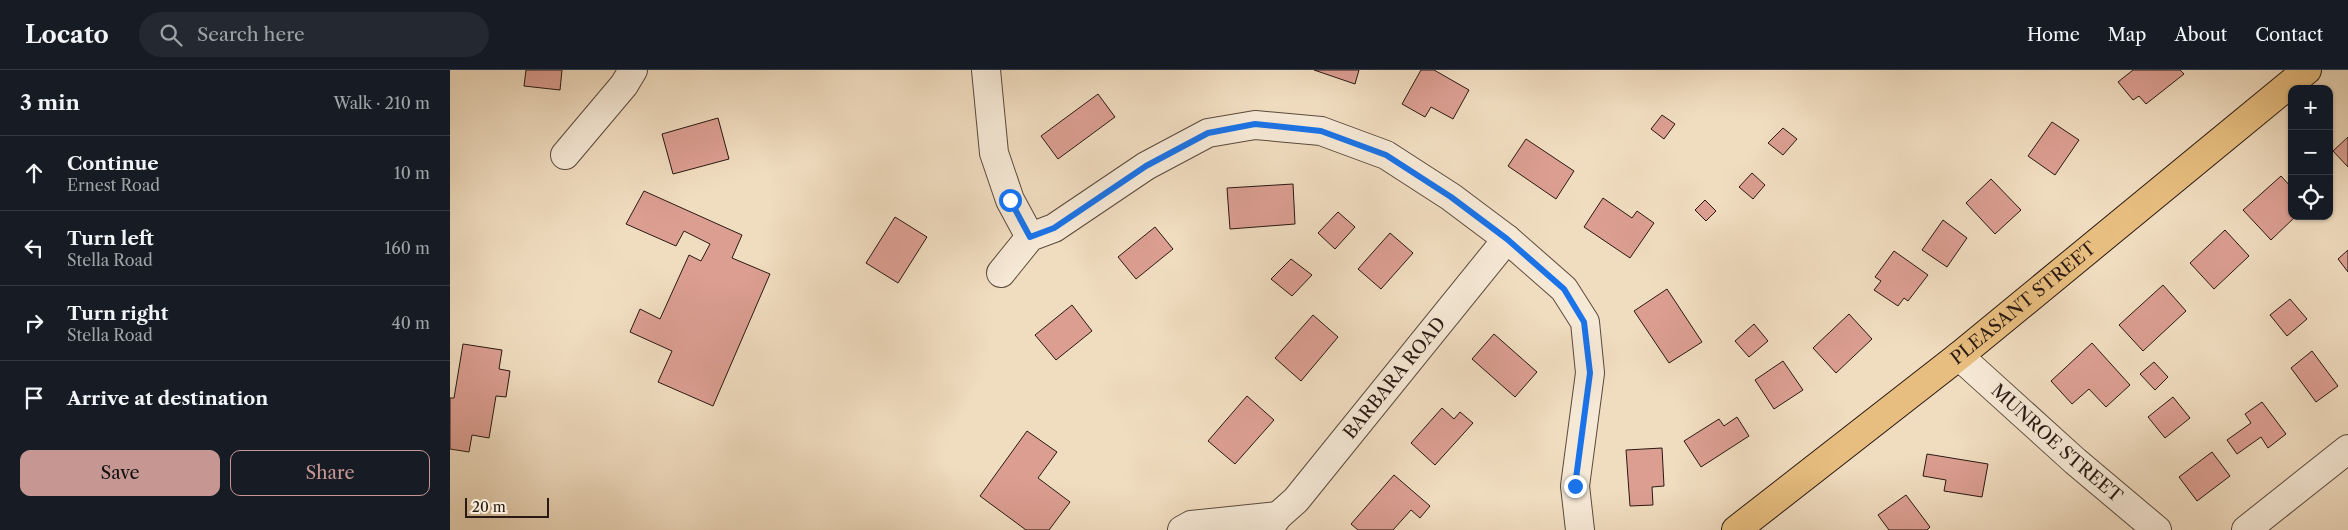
<!DOCTYPE html>
<html lang="en">
<head>
<meta charset="utf-8">
<style>
  :root { --surface:#171b24; --page:#242831; --text:#f1f3f6; --muted:#9ea1a6; --line:#363941; --accent:#c59692 }
  body { margin:0; font-family:"Libre Caslon Text",serif; background:var(--page); color:var(--text) }
  .controls { position:absolute; right:15px; top:15px; display:grid; overflow:hidden; border-radius:10px; box-shadow:0 1px 4px #0004 }
  .controls button { width:45px; height:45px; display:grid; place-items:center; padding:0; border:0; border-bottom:1px solid var(--line); background:var(--surface); color:var(--text); font:25px sans-serif }
  .scale { position:absolute; left:15px; bottom:12px; width:84px; box-sizing:border-box; padding-left:5px; border:2px solid #291912; border-top:0; font-size:14px; line-height:18px; white-space:nowrap; color:#291912; -webkit-text-stroke:4px #f5e8d5; paint-order:stroke }
  .stop { position:absolute; width:15px; height:15px; margin:-11px; border:4px solid #1a73e8; border-radius:50%; background:#fff }
  .stop.end { background:#1a73e8; border-color:#fff; box-shadow:0 1px 5px #0008 }
  .list { margin:0; padding:0; list-style:none }
  h2 { display:flex; justify-content:space-between; align-items:center; height:65px; margin:0; padding:0 20px; font-size:21px }
  h2 small { font-size:16px; font-weight:400; color:var(--muted) }
  .list li { display:grid; grid-template-columns:32px 1fr auto; gap:15px; align-items:center; box-sizing:border-box; height:75px; padding:0 20px; border-top:1px solid var(--line) }
  .list b { display:block; font-size:19px; white-space:nowrap }
  .list p { margin:0; font-size:16px; white-space:nowrap; color:var(--muted) }
  .list em { font-size:16px; font-style:normal; color:var(--muted) }
  .actions { display:flex; gap:10px; padding:15px 20px }
  .actions a { flex:1; padding:11px 0; border:1px solid var(--accent); border-radius:10px; text-align:center; font-size:18px; color:var(--accent) }
  .actions .main { background:var(--accent); color:#111 }
  .icon { flex:none; width:28px; height:28px; fill:none; stroke:currentColor; stroke-width:2; stroke-linecap:round; stroke-linejoin:round }
  .map { position:relative; flex:none; width:1898px; height:460px; overflow:hidden }
  header { display:flex; align-items:center; gap:30px; box-sizing:border-box; height:70px; padding:0 25px; background:var(--surface); border-bottom:1px solid var(--line) }
  header strong { font-size:24px }
  nav { display:flex; gap:28px; margin-inline-start:auto; font-size:18px }
  .search { width:350px; height:45px; background:var(--page); display:flex; align-items:center; gap:12px; box-sizing:border-box; padding:0 18px; border-radius:28px; color:var(--muted); font-size:19px }
  main { display:flex }
  aside { flex:1; background:var(--surface) }
  .map>svg:first-child { display:block }
  .building { fill:#db9e91; stroke:#291912 }
  .lines { fill:none; stroke-linecap:round; stroke-linejoin:round }
  .minor-casing { stroke:#5b4a3d; stroke-width:30 }
  .primary-casing { stroke:#291912; stroke-width:30 }
  .minor { stroke:#f5e8d5; stroke-width:28 }
  .primary { stroke:#e8be80; stroke-width:28 }
  .route { stroke:#1a73e8; stroke-width:6 }
  .labels { text-anchor:middle; dominant-baseline:central; stroke-width:4.5; stroke-linejoin:round; paint-order:stroke }
  .street-label { font-size:18px; fill:#291912; stroke:#f5e8d5 }
</style>
</head>
<body>
<header>
<strong>Locato</strong>
<div class="search"><svg class="icon" aria-label="search" viewBox="0 0 24 24"><circle cx="10" cy="10" r="6"/><path d="M15 15l6 6"/></svg>Search here</div>
<nav><a>Home</a><a>Map</a><a>About</a><a>Contact</a></nav>
</header>
<main>
<aside>
<h2>3 min<small>Walk · 210 m</small></h2>
<ul class="list">
<li><svg class="icon" aria-label="ahead" viewBox="0 0 24 24"><path d="M12 20V5M6 11l6-6 6 6"/></svg><div><b>Continue</b><p>Ernest Road</p></div><em>10 m</em></li>
<li><svg class="icon" aria-label="left" viewBox="0 0 24 24"><path d="M17 20v-9H6M10 6l-5 5 5 5"/></svg><div><b>Turn left</b><p>Stella Road</p></div><em>160 m</em></li>
<li><svg class="icon" aria-label="right" viewBox="0 0 24 24"><path d="M7 20v-9h11M14 6l5 5-5 5"/></svg><div><b>Turn right</b><p>Stella Road</p></div><em>40 m</em></li>
<li><svg class="icon" aria-label="arrive" viewBox="0 0 24 24"><path d="M6 21V4h12l-3 4 3 4H6"/></svg><div><b>Arrive at destination</b></div></li>
</ul>
<div class="actions"><a class="main">Save</a><a>Share</a></div>
</aside>
<div class="map">
<svg width="1898" height="460" viewBox="0 0 1898 460">
  <rect width="100%" height="100%" fill="#f0dcbf"/>
  <filter id="stains"><feTurbulence type="fractalNoise" baseFrequency=".004" numOctaves="4"/><feColorMatrix values="0 0 0 0 .2 0 0 0 0 .09 0 0 0 0 .02 0 0 0 .5 -.17"/></filter>
  <radialGradient id="worn" r=".72"><stop offset=".6" stop-color="#630" stop-opacity="0"/><stop offset="1" stop-color="#630" stop-opacity=".3"/></radialGradient>
  <g class="building">
    <path d="M76 0H112L110 20 74 16Z"/>
    <path d="M864 0H909L905 14Z"/>
    <path d="M971 0H984L1019 20 1003 49 981 37 975 47 952 34Z"/>
    <path d="M1683 0H1730L1734 4 1696 34 1689 26 1683 30 1668 12Z"/>
    <path d="M648 24 665 47 608 89 591 66Z"/>
    <path d="M1212 45 1225 54 1214 69 1201 59Z"/>
    <path d="M268 48 279 89 223 104 212 64Z"/>
    <path d="M1602 52 1629 70 1605 105 1578 86Z"/>
    <path d="M1333 58 1347 69 1333 85 1318 73Z"/>
    <path d="M1898 67V97L1883 81Z"/>
    <path d="M1076 69 1124 101 1106 129 1058 96Z"/>
    <path d="M1302 103 1315 115 1303 129 1289 117Z"/>
    <path d="M1831 106 1842 118V146H1846L1821 170 1793 140Z"/>
    <path d="M1541 109 1571 140 1545 164 1516 133Z"/>
    <path d="M843 114 845 154 780 159 777 118Z"/>
    <path d="M194 121 292 165 282 188 320 204 263 336 208 312 222 281 180 262 190 239 210 249 239 185 251 191 260 174 234 161 226 176 176 154Z"/>
    <path d="M1153 128 1182 148 1187 141 1204 153 1180 188 1134 157Z"/>
    <path d="M1255 130 1266 141 1256 151 1245 140Z"/>
    <path d="M888 142 905 157 885 179 868 163Z"/>
    <path d="M445 147 477 167 448 213 416 193Z"/>
    <path d="M1493 150 1517 168 1497 197 1472 180Z"/>
    <path d="M705 157 723 179 686 209 668 187Z"/>
    <path d="M1775 160 1799 186 1764 219 1740 193Z"/>
    <path d="M940 163 963 183 931 219 908 199Z"/>
    <path d="M1898 180V202L1888 189Z"/>
    <path d="M1444 181 1478 205 1458 231 1454 228 1448 236 1424 220 1431 211 1425 207Z"/>
    <path d="M841 189 862 205 842 226 821 209Z"/>
    <path d="M1713 215 1736 241 1693 281 1669 255Z"/>
    <path d="M1217 219 1252 272 1219 293 1184 241Z"/>
    <path d="M1840 229 1857 249 1837 266 1820 245Z"/>
    <path d="M622 235 642 261 606 290 585 265Z"/>
    <path d="M1399 244 1422 269 1386 303 1363 278Z"/>
    <path d="M863 245 888 267 851 311 825 288Z"/>
    <path d="M1304 254 1318 271 1299 287 1285 271Z"/>
    <path d="M1044 264 1087 302 1065 327 1022 289Z"/>
    <path d="M1642 273 1680 315 1656 337 1639 319 1622 334 1601 311Z"/>
    <path d="M13 274 52 280 49 299 60 301 56 327 46 326 39 368 22 365 19 382 0 379V328H4Z"/>
    <path d="M1862 281 1888 316 1866 332 1841 298Z"/>
    <path d="M1333 291 1353 320 1324 339 1305 310Z"/>
    <path d="M1704 292 1718 307 1705 320 1690 304Z"/>
    <path d="M797 326 824 350 785 394 758 371Z"/>
    <path d="M1723 327 1740 348 1715 368 1698 347Z"/>
    <path d="M1812 332 1836 364 1818 378 1811 367 1787 384 1777 370 1801 353 1795 344Z"/>
    <path d="M992 338 1004 349 1010 342 1023 353 985 395 961 373Z"/>
    <path d="M1287 347 1299 366 1251 397 1234 371 1269 349 1274 356Z"/>
    <path d="M577 361 607 382 588 408 620 432 599 460H576L530 426Z"/>
    <path d="M1212 378 1214 416 1202 417 1203 435 1180 436 1176 380Z"/>
    <path d="M1762 382 1780 406 1747 431 1729 407Z"/>
    <path d="M1477 384 1538 394 1532 427 1494 421 1496 410 1473 406Z"/>
    <path d="M944 405 980 436 970 448 961 440 943 460H908L901 454Z"/>
    <path d="M1456 425 1480 457 1477 460H1439L1428 445Z"/>
  </g>
  <g class="lines">
    <defs>
      <g id="minor">
        <path d="M536 0 544 83 560 130 580 167"/>
        <path d="M115 85 174 15 183 0"/>
        <path d="M551 203 580 167 604 158 696 96 758 63 805 55 871 61 936 85 1001 127 1057 169 1114 219 1135 252 1140 303 1125 416 1130 460"/>
        <path id="s1" d="M1509 286 1625 391 1707 460"/>
        <path d="M732 460 741 455 828 446"/>
        <path id="s2" d="M818 460 828 446 846 430 1057 169"/>
        <path d="M1796 460 1898 379"/>
      </g>
      <g id="primary">
        <path id="s3" d="M1286 460 1509 286 1857 0"/>
      </g>
    </defs>
    <use href="#minor" class="minor-casing"/>
    <use href="#primary" class="primary-casing"/>
    <use href="#minor" class="minor"/>
    <use href="#primary" class="primary"/>
  </g>
  <g class="lines">
    <path class="route" d="M560 130 580 167 604 158 696 96 758 63 805 54 871 61 936 85 1001 127 1057 169 1114 219 1134 252 1140 303 1125 416"/>
  </g>
  <g class="labels">
    <g class="street-label">
      <text stroke="none"><textPath href="#s3" startOffset="366">PLEASANT STREET</textPath></text>
      <text stroke="none"><textPath href="#s2" startOffset="198">BARBARA ROAD</textPath></text>
      <text stroke="none"><textPath href="#s1" startOffset="131">MUNROE STREET</textPath></text>
    </g>
  </g>
  <rect width="100%" height="100%" filter="url(#stains)"/>
  <rect width="100%" height="100%" fill="url(#worn)"/>
</svg>
<div class="controls">
<button>+</button>
<button>−</button>
<button><svg class="icon" aria-label="locate" viewBox="0 0 24 24"><circle cx="12" cy="12" r="6"/><path d="M12 2v4M12 18v4M2 12h4M18 12h4"/></svg></button>
</div>
<div class="scale">20 m</div>
<div class="stop" style="left:560px;top:130px"></div>
<div class="stop end" style="left:1125px;top:416px"></div>
</div>
</main>
</body>
</html>
